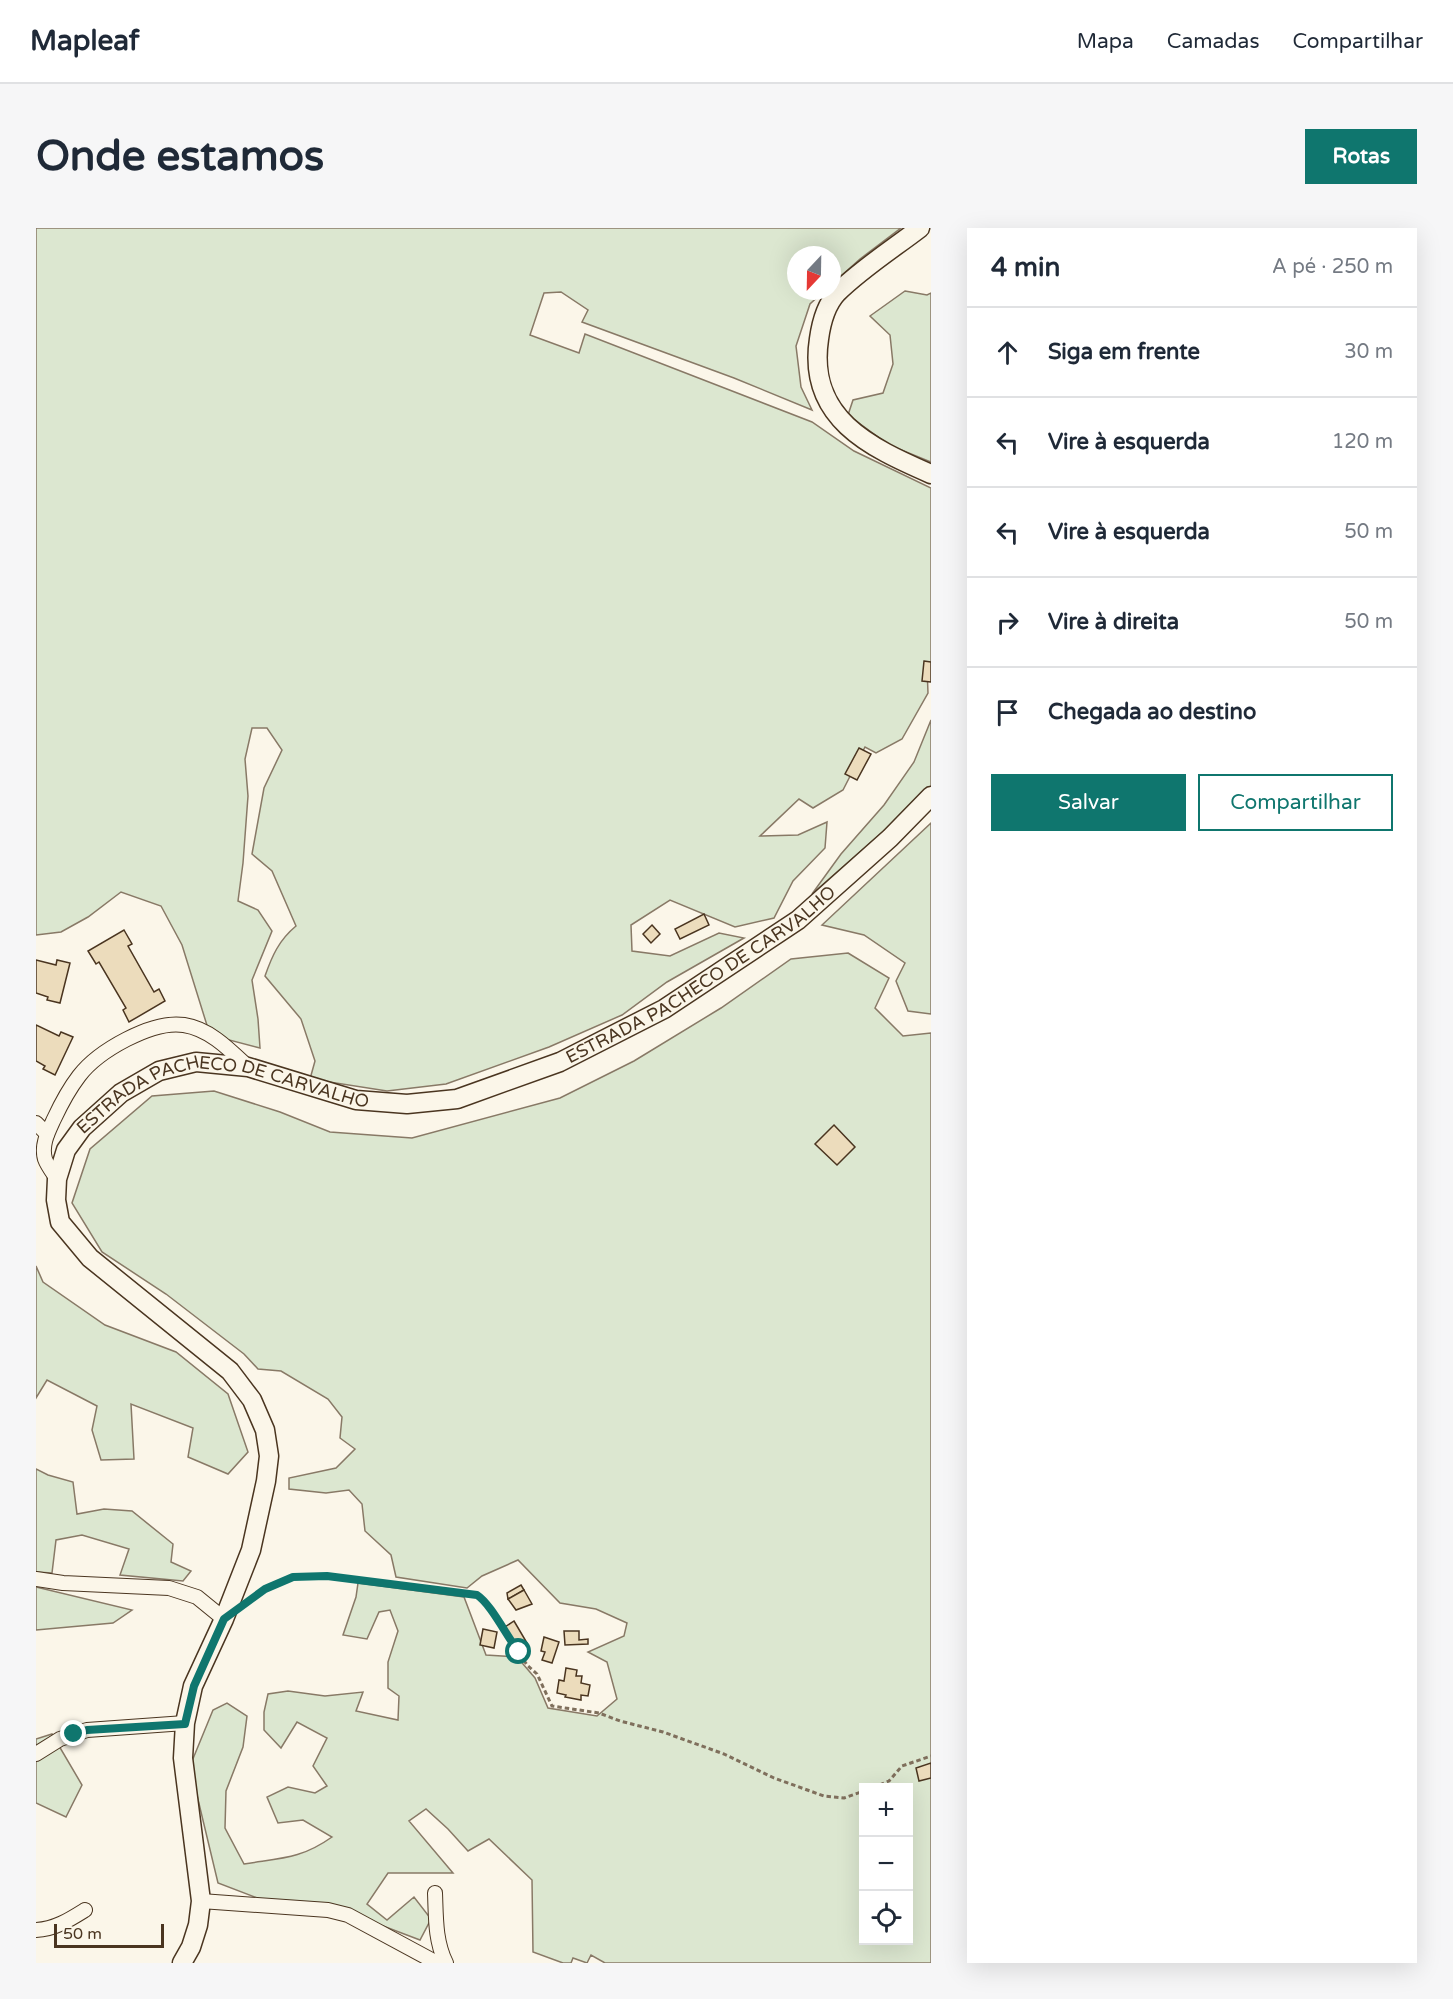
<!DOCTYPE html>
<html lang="pt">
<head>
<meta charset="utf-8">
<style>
  :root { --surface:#fff; --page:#f6f6f7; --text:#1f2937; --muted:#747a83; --line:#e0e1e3; --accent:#0f766e }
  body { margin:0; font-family:"Varela Round",sans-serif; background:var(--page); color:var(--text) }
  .controls { position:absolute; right:18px; bottom:18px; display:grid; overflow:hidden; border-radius:0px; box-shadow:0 6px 24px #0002 }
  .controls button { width:54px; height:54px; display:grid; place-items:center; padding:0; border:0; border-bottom:2px solid var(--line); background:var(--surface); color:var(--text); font:30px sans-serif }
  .compass { position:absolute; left:751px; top:18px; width:54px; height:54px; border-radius:50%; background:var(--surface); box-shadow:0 6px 24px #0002; rotate:202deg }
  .scale { position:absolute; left:18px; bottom:15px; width:110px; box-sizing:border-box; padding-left:6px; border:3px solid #4a3520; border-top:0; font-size:16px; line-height:21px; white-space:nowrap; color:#4a3520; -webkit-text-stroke:4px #fbf6e9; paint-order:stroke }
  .stop { position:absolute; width:18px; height:18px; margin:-14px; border:4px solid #0f766e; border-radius:50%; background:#fff }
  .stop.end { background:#0f766e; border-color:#fff; box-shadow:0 2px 6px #0008 }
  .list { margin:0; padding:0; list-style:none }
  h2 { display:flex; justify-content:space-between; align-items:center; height:78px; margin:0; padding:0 24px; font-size:26px }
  h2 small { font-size:20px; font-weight:400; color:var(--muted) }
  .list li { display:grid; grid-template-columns:39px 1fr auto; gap:18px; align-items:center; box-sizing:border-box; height:90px; padding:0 24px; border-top:2px solid var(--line) }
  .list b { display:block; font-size:22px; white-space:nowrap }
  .list em { font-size:20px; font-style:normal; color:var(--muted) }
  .actions { display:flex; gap:12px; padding:18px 24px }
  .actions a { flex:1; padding:14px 0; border:2px solid var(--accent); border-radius:0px; text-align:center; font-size:21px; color:var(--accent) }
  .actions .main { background:var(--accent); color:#fff }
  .icon { flex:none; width:33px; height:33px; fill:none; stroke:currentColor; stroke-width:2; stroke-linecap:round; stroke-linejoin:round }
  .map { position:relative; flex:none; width:895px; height:1735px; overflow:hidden; border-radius:0px }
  header { display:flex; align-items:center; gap:36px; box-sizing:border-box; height:84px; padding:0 30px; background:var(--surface); border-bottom:2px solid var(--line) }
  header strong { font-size:28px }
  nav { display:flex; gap:33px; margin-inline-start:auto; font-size:21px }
  .intro { display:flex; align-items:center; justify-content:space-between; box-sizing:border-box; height:144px; padding:0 36px }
  h1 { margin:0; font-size:42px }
  .button { padding:15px 27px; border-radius:0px; background:var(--accent); color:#fff; font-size:21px; font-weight:700 }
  main { display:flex; gap:36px; padding:0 36px }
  aside { flex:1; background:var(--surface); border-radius:0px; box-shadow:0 6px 24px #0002 }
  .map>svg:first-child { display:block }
  .green { fill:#dce7d0; stroke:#887966; stroke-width:1.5; fill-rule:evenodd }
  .building { fill:#ecdcbc; stroke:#4a3520; stroke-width:1.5 }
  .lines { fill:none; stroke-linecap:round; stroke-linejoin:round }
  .street-casing { stroke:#4a3520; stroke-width:16 }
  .secondary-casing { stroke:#4a3520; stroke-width:21 }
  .path { stroke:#7f6f5c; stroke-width:3; stroke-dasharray:4.5 3; stroke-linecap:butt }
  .street { stroke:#fbf6e9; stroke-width:14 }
  .secondary { stroke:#fbf6e9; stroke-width:18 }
  .route { stroke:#0f766e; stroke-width:8 }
  .labels { text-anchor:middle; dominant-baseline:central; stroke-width:4.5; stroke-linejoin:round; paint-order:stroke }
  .street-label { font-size:18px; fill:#4a3520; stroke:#fbf6e9 }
</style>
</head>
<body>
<header>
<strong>Mapleaf</strong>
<nav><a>Mapa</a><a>Camadas</a><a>Compartilhar</a></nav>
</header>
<div class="intro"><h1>Onde estamos</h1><a class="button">Rotas</a></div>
<main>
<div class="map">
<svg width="895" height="1735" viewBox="0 0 895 1735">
  <rect width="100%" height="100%" fill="#fbf6e9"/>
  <g class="green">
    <path d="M0 0H865L824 31 796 56V27H760V63H788L774 76 760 118 765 159 776 182 698 150 546 94 552 82 525 64 508 65 494 107 543 125 549 106 776 194 818 223 895 260V438L891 439 892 465 866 511 840 525 829 519 807 562 777 580 763 571 724 608 762 607 791 594 789 620 757 653 738 690 699 699 634 672 595 697 596 723 634 728 683 705 708 710 631 754 586 787 513 819 410 856 351 863 274 851 279 833 265 791 229 748C236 728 243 712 260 698L236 643 216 626 228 560 246 522 231 500H216L209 531 212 568 207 635 202 673 222 682 236 703 216 752 222 791 224 820 174 807 146 717 125 678 85 664 52 689 25 704 0 707Z"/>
    <path d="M869 63 891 67 895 65V234L853 217 812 187 817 172 847 165 857 136 854 107 834 88Z"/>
    <path d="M895 492V558L867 586 776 666 805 626 848 577 878 534Z"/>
    <path d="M895 595V786L872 783 860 753 869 735 828 707 786 697Z"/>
    <path d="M812 725 853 750 839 780 867 808 895 805V1735H569L555 1727 551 1735 537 1730 535 1735H527L497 1724 496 1652 453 1611 432 1623 412 1601 390 1581 373 1593 417 1645H352L331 1676 351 1692 378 1669 395 1691 384 1712 326 1690 237 1676 182 1655 154 1538 177 1482 191 1475 211 1488 207 1519 190 1563 189 1600 208 1636C245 1630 265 1631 296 1609L267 1592 242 1595 231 1569 252 1559 279 1565 291 1558 277 1538 291 1510 261 1494 245 1520 228 1502V1484L232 1466 252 1463 289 1468 327 1464 320 1483 362 1492 363 1468 352 1460V1434L362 1403 354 1382 343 1384 331 1411 307 1407 320 1369 322 1355 428 1369 450 1427 481 1429 499 1450 512 1480 561 1488 581 1471 571 1434 552 1424 588 1408 591 1395 560 1381 524 1375 482 1332 446 1348 431 1360 360 1349 355 1327 329 1303 326 1276 313 1262 290 1265 253 1261V1250L300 1240 319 1221 304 1210 306 1189 292 1171 245 1143 222 1141 208 1126 130 1066 66 1024 36 975 54 921 116 868 178 863 244 884 294 904 376 910 524 870 598 833 685 780 755 731ZM828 1560H872V1712H828Z"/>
    <path d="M0 1038 7 1054 69 1097 140 1124 192 1166 212 1224 192 1246 152 1229 157 1200 95 1176 98 1231 65 1232 56 1202 61 1178 11 1152 0 1170Z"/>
    <path d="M0 1241 12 1247 37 1254 41 1286 68 1281 96 1283 137 1316 135 1334 155 1343 147 1353 84 1347 93 1321 46 1307 20 1312 16 1345 0 1344Z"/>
    <path d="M0 1359 96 1382 77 1395 0 1402Z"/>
    <path d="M16 1506 46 1557 30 1589 0 1575V1511Z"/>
  </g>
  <g class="building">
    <path d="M888 433 895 434V454L886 453Z"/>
    <path d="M823 520 835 526 821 552 809 546Z"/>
    <path d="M668 686 673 697 644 711 639 701Z"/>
    <path d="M616 697 624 706 615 715 607 706Z"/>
    <path d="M88 702 96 716 92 718 118 764 123 761 129 773 93 794 87 782 90 780 63 734 60 736 52 723Z"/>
    <path d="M0 732 20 737 21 732 34 735 24 775 11 772 12 769 0 765Z"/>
    <path d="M0 797 23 808 25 804 37 809 19 847 7 841 9 838 0 833Z"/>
    <path d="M798 897 819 919 801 937 779 916Z"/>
    <path d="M485 1357 488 1362 472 1371 471 1365Z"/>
    <path d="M488 1362 496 1376 480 1382 472 1371Z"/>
    <path d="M478 1393 491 1415 482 1420 469 1399Z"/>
    <path d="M447 1401 461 1404 458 1420 444 1417Z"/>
    <path d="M528 1403H543V1412L552 1411V1416L529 1417Z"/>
    <path d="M508 1409 523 1414 516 1435 506 1432 509 1424 505 1423Z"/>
    <path d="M530 1440 541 1442 540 1448H546L545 1455 554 1457 552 1468 545 1467V1472L529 1469 530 1467 521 1465 523 1452 528 1453Z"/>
    <path d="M895 1535V1550L883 1553 880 1540Z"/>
  </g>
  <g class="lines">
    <defs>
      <g id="street">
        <path d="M0 895 11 906"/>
        <path d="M21 951C17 945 11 937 9 931 5 917 12 904 18 891 25 876 33 861 43 848 62 823 116 792 148 797 174 801 194 822 212 839"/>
        <path d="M0 1351 27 1355 133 1360 161 1369 188 1391"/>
        <path d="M0 1526 24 1511 51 1502 149 1495"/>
        <path d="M399 1665C400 1689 399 1713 410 1735"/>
        <path d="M165 1673 292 1682 312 1687 401 1735"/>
        <path d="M0 1702C19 1701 33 1692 49 1682"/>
      </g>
      <g id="secondary">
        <path d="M884 0C858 20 825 41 801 65 790 77 785 96 783 111 771 190 833 219 895 246"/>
        <path id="s1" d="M146 1735 155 1719 162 1697 165 1673 147 1530 149 1495 157 1458 188 1391 215 1322 230 1253 233 1228 229 1202 216 1172 194 1143 54 1030 24 994 20 972 21 951 30 922 46 900 85 865 123 843 160 834 212 839 320 872 371 876 421 871 524 834 628 781 762 692 854 610 895 568"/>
      </g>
    </defs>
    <use href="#street" class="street-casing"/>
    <use href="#secondary" class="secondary-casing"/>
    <g class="path">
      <path d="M213 1371 229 1361 257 1349 291 1348 434 1365 446 1371 451 1376 472 1411 492 1438 501 1446 516 1478 563 1485 584 1493 627 1504 688 1526 738 1550 788 1568 808 1570 828 1563"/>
      <path d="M837 1560 853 1553 866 1538 895 1528"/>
    </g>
    <use href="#street" class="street"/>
    <use href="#secondary" class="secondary"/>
  </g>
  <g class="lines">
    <path class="route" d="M38 1506 51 1502 149 1496 158 1458 188 1391 229 1361 257 1349 291 1348 441 1367C455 1376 471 1409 483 1424"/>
  </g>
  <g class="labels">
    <g class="street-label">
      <text stroke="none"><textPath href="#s1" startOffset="1626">ESTRADA PACHECO DE CARVALHO</textPath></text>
      <text stroke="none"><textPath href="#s1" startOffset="1104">ESTRADA PACHECO DE CARVALHO</textPath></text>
    </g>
  </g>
</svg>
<div class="controls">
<button>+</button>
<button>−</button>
<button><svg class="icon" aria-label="locate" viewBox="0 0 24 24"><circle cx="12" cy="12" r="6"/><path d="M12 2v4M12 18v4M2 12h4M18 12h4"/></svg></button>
</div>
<svg class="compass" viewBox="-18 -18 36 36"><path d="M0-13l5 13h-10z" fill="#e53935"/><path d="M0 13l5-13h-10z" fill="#747a83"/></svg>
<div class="scale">50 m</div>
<div class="stop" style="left:483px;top:1424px"></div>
<div class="stop end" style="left:38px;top:1506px"></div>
</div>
<aside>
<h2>4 min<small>A pé · 250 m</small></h2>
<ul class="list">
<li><svg class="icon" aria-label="ahead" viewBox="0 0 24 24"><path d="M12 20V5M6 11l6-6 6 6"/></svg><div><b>Siga em frente</b></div><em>30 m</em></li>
<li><svg class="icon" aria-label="left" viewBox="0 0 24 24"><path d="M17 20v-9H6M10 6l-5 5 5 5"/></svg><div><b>Vire à esquerda</b></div><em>120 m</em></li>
<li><svg class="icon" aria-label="left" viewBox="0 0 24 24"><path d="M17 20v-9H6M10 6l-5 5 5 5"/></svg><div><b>Vire à esquerda</b></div><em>50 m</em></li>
<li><svg class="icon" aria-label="right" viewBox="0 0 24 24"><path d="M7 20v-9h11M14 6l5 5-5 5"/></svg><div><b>Vire à direita</b></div><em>50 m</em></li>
<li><svg class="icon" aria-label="arrive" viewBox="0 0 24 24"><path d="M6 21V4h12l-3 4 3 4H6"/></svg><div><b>Chegada ao destino</b></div></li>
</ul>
<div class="actions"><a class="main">Salvar</a><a>Compartilhar</a></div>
</aside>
</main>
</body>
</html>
